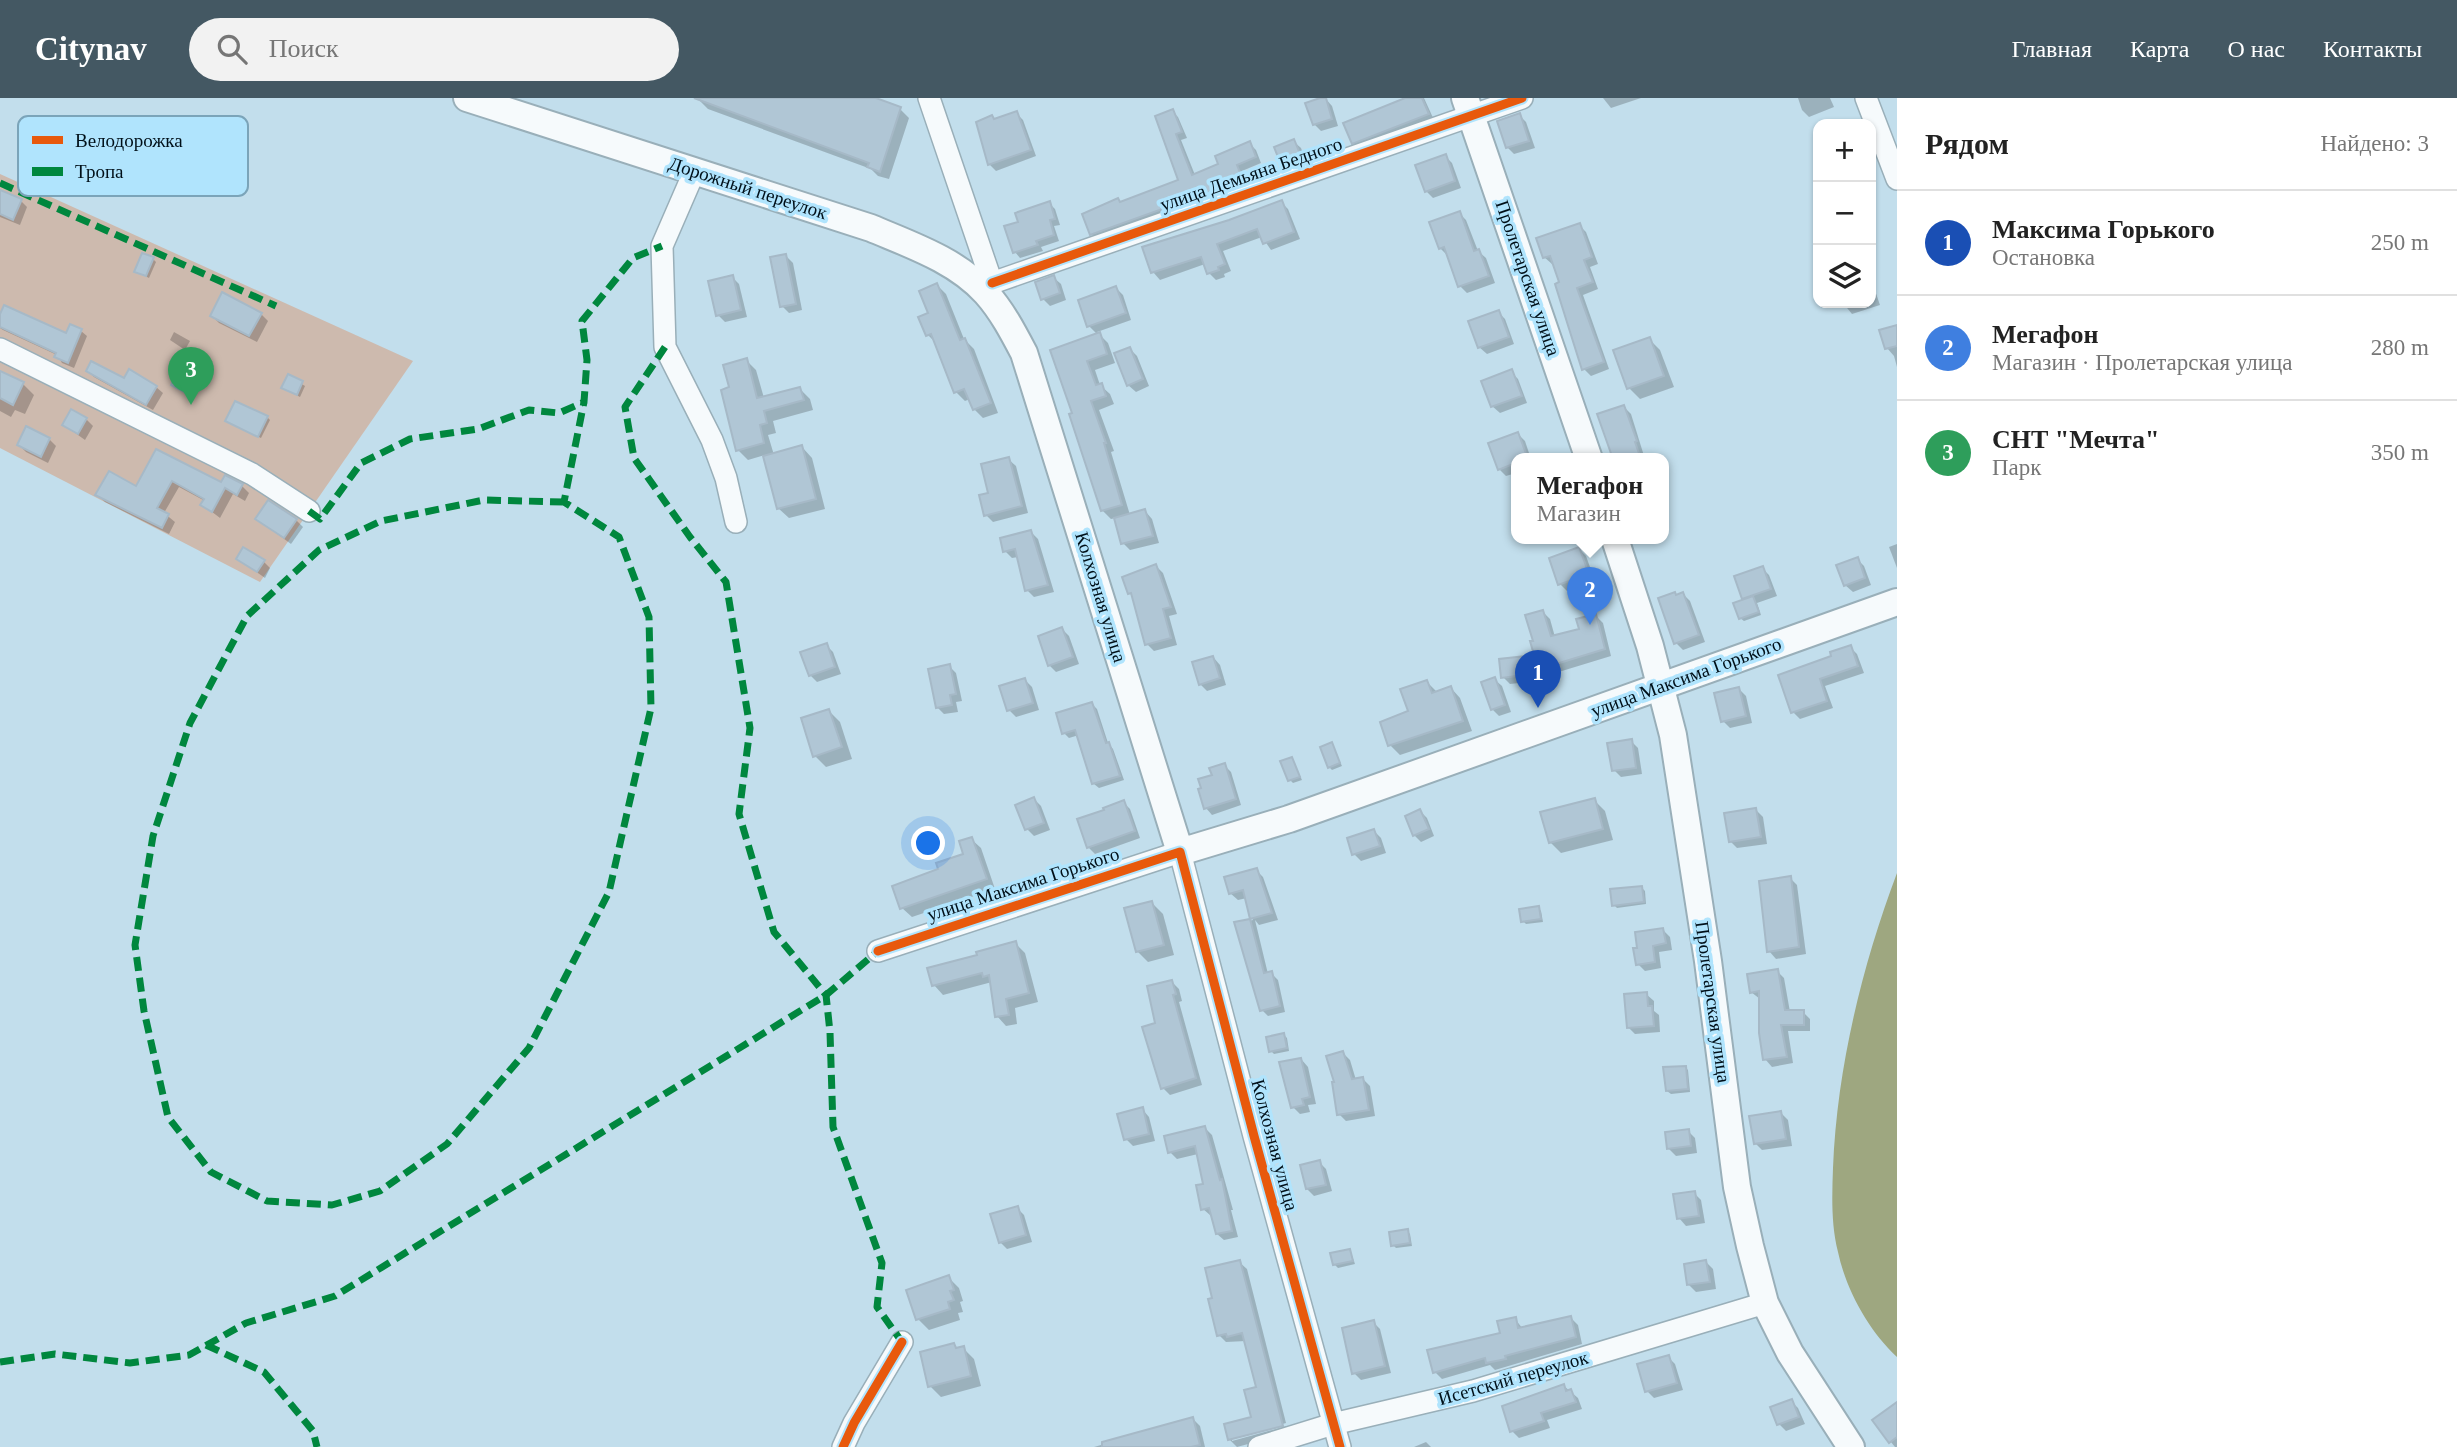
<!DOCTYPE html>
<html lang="ru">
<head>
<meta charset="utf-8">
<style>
  :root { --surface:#fff; --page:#f2f2f2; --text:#222; --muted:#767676; --line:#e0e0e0; --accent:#445863 }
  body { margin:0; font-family:"Times New Roman",serif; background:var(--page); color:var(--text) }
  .controls { position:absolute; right:21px; top:21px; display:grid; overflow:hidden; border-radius:14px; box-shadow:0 2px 5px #0004 }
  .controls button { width:63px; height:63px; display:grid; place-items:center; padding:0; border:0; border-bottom:2px solid var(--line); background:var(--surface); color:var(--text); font:35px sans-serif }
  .you { position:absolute; left:929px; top:746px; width:24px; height:24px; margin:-18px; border:5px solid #fff; border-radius:50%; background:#1a73e8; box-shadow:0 0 0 10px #1a73e833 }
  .badge { display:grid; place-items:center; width:46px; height:46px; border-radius:50%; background:var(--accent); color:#fff; font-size:23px; font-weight:700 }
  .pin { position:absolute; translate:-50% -58px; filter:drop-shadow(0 2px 4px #0008) }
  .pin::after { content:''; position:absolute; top:37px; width:24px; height:21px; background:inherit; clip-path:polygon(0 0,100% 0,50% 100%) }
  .popup { position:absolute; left:1511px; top:355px; width:158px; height:91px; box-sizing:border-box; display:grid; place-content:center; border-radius:14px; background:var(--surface); filter:drop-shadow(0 2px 5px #0005); font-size:23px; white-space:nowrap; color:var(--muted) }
  .popup b { font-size:26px; color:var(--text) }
  .popup::after { content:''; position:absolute; left:50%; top:100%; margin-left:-14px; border:14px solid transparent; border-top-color:var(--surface) }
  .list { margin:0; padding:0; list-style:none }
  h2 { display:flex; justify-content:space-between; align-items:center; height:91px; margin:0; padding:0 28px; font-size:30px }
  h2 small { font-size:23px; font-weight:400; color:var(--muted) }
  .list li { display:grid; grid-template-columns:46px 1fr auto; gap:21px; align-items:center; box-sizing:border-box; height:105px; padding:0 28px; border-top:2px solid var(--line) }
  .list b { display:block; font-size:26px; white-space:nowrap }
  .list p { margin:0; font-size:23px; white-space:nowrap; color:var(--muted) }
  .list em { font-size:23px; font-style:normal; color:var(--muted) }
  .icon { flex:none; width:38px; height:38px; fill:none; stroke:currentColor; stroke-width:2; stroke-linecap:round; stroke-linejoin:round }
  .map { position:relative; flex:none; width:1897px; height:1349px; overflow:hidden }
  header { display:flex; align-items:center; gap:42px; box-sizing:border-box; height:98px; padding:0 35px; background:var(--accent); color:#fff }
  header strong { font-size:33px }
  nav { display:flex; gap:38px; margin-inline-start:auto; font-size:24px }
  .search { width:490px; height:63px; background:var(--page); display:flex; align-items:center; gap:18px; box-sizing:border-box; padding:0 24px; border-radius:38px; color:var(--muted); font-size:26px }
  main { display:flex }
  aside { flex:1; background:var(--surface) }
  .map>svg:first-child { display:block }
  .green { fill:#cdbaae }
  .water { fill:#9ea780 }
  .shadow { fill:#0003 }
  .building { fill:#b0c6d5; stroke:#a6b9c7; stroke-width:2 }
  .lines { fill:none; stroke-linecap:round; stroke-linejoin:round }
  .minor-casing { stroke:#99afb9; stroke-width:24 }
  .major-casing { stroke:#99afb9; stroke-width:30 }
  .minor { stroke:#f6fafc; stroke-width:21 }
  .major { stroke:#f6fafc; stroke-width:26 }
  .quiet { stroke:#00873e; stroke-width:7; stroke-dasharray:14 7; stroke-linecap:butt }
  .cycleway-casing { stroke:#b0e4fd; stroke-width:13 }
  .cycleway { stroke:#e8590c; stroke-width:9 }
  .labels { text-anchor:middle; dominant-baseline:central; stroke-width:7; stroke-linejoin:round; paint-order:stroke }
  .street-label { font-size:19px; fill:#001019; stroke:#b0e4fd }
  .key { fill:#b0e4fd; stroke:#7ba4b9; stroke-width:2 }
  .key-label { font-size:19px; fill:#001019 }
</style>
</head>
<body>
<header>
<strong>Citynav</strong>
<div class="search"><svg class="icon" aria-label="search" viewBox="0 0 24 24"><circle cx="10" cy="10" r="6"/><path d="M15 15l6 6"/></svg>Поиск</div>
<nav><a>Главная</a><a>Карта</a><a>О нас</a><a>Контакты</a></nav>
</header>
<main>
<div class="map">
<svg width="1897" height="1349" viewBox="0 0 1897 1349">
  <rect width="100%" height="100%" fill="#c2deec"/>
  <path class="green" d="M0 76 413 263 260 484 0 350Z"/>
  <path class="water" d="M1897 775V1259C1869 1233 1846 1192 1838 1154 1831 1126 1832 1098 1833 1070 1837 970 1862 868 1897 775Z"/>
  <g class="shadow">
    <path d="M700 0H870L900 11 909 20 889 81 878 78 871 71 708 11 699 2Z"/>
    <path d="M1325 0 1332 8 1338 28 1321 33 1314 26Z"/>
    <path d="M1410 0H1424L1434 22 1359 51 1353 45Z"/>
    <path d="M1603 0H1641L1611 10Z"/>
    <path d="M1798 0H1830L1834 9 1809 19 1802 12Z"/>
    <path d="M1172 13 1178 19 1187 40 1181 42 1195 77 1220 67 1249 45 1256 52 1261 65 1242 73 1248 88 1098 142 1091 136 1121 105 1180 83Z"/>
    <path d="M1016 15 1023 22 1036 58 996 73 989 66Z"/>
    <path d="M1519 17 1526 24 1535 50 1514 56 1507 49Z"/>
    <path d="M1293 43 1301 50 1308 68 1290 75 1283 68Z"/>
    <path d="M1445 58 1452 65 1461 90 1433 100 1426 93Z"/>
    <path d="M0 94 21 103 27 109 20 127 0 119Z"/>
    <path d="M1281 104 1288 111 1300 141 1271 152 1262 139 1223 153 1231 173 1224 176 1225 179 1216 182 1209 175 1205 166 1160 182 1153 174 1145 150 1230 123Z"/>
    <path d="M1049 105 1055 111 1060 127 1054 128 1059 143 1041 149 1043 153 1020 160 1015 154 1020 125Z"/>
    <path d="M1459 115 1466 122 1478 153 1486 160 1495 185 1467 195 1460 188 1447 157 1440 150Z"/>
    <path d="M1579 127 1586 134 1598 166 1590 169 1598 191 1583 197 1609 271 1591 278 1584 271 1555 165 1552 166 1544 159Z"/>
    <path d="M786 158 793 165 802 212 789 215 782 208Z"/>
    <path d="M153 161 156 164 149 180 136 173Z"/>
    <path d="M732 179 739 186 747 219 725 224 718 217Z"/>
    <path d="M1053 179 1061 186 1066 202 1050 208 1043 201Z"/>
    <path d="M1871 181 1880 207 1852 216 1843 205H1871Z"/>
    <path d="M937 187 946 196 964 241 974 251 998 315 983 320 974 311 970 301 965 303 956 294 937 246 928 237Z"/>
    <path d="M1116 190 1123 197 1131 222 1097 234 1108 245 1115 265 1095 272 1100 287 1110 296 1114 306 1099 312 1114 353 1111 354 1130 417 1145 413 1152 421 1159 445 1130 452 1123 445 1116 420 1111 421 1102 412 1075 316 1052 253 1098 237 1089 228Z"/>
    <path d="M1498 214 1505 221 1514 246 1487 256 1479 249Z"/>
    <path d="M261 216 268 223 257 244 219 225 212 218Z"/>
    <path d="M0 220 67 238 81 233 87 238 74 270 62 265 57 257 3 232 0 230Z"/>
    <path d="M1897 229V269L1894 258 1887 250Z"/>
    <path d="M174 234 190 243 185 252 170 242Z"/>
    <path d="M1649 241 1660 252 1674 289 1640 301 1629 290Z"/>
    <path d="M1130 251 1137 258 1149 288 1136 294 1128 287Z"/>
    <path d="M746 262 756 272 764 300 800 291 810 301 813 312 773 323 776 335 768 337 774 357 802 349 812 360 825 411 789 420 778 410 765 357 748 362 738 352 731 291Z"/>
    <path d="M88 273 156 289 163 295 153 312 94 279Z"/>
    <path d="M1511 274 1518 281 1527 305 1500 315 1492 308Z"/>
    <path d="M0 275 23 286 34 297 25 316 15 312 11 319 0 313Z"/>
    <path d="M288 278 305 288 300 299 283 290Z"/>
    <path d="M193 281 196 284 190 296 177 290Z"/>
    <path d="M1624 309 1631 316 1645 361H1615Z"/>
    <path d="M267 319 270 322 261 340 228 323Z"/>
    <path d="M86 321 93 328 85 342 64 327Z"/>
    <path d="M1518 336 1525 343 1531 361H1516V375L1506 378 1499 371Z"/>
    <path d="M49 341 56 348 48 365 26 354 19 347Z"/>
    <path d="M157 353 222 387 226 380 242 388 249 395 245 403 233 396 220 420 203 407 205 403 179 389 164 415 175 424 169 436 105 404 98 397 136 390Z"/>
    <path d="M1008 361 1016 368 1028 415 993 424 986 417 991 396Z"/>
    <path d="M257 421 296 422 303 429 291 446Z"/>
    <path d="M1031 434 1038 441 1054 494 1034 499 1027 492 1018 459 1012 460 1005 453Z"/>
    <path d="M1897 446V470L1889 449Z"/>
    <path d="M1579 451 1586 458 1595 483 1567 493 1560 486Z"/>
    <path d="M238 461 263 463 270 470 265 480Z"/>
    <path d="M1857 461 1864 468 1871 487 1853 494 1845 487Z"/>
    <path d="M1156 468 1163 475 1177 516 1169 518 1177 547 1154 553 1147 546 1134 498 1130 495Z"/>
    <path d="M1762 470 1769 477 1777 498 1757 505 1761 517 1744 523 1740 520 1746 503 1744 500Z"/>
    <path d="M1683 496 1690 503 1705 544 1683 552 1676 545 1677 498Z"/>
    <path d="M1543 514 1550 521 1555 539 1581 532 1596 518 1603 525 1611 558 1539 580V583L1510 586 1503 579 1536 558Z"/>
    <path d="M1062 531 1069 538 1079 566 1056 574 1049 567Z"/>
    <path d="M826 547 833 554 841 576 817 584 810 577Z"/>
    <path d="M1850 549 1857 556 1864 575 1825 588 1833 610 1800 621 1793 614 1833 559Z"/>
    <path d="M1213 559 1220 567 1226 587 1207 593 1200 586Z"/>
    <path d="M949 568 956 575 962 603 956 604 958 614 944 616 937 609Z"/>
    <path d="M1494 581 1502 588 1511 614 1499 618 1492 611Z"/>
    <path d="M1025 582 1032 589 1039 612 1016 619 1009 612Z"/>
    <path d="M1427 584 1438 595 1451 590 1460 600 1472 633 1400 657 1390 647Z"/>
    <path d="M1739 591 1746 598 1752 625 1730 630 1723 623Z"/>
    <path d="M1092 606 1097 611 1108 645 1113 651 1124 682 1099 690 1094 686 1079 637 1069 640 1064 635Z"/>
    <path d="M829 613 840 624 852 661 826 669 815 658Z"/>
    <path d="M1631 643 1638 650 1642 676 1621 679 1614 672Z"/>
    <path d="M1332 647 1342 668 1332 672 1329 669Z"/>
    <path d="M1292 661 1302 682 1293 685 1290 682Z"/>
    <path d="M1224 667 1231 674 1241 707 1212 717 1206 710 1214 678Z"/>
    <path d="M1034 701 1041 708 1050 732 1034 738 1027 731Z"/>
    <path d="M1594 702 1605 713 1613 742 1561 755 1550 744Z"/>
    <path d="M1123 704 1130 711 1140 740 1095 756 1088 749Z"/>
    <path d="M1756 712 1763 719 1767 746 1737 750 1730 743Z"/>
    <path d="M1420 713 1427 720 1434 738 1421 744 1414 737Z"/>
    <path d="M1374 733 1381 740 1386 755 1361 763 1354 756Z"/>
    <path d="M971 741 981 750 995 791 912 819 902 810 941 772 965 757Z"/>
    <path d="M1256 772 1263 779 1278 822 1259 827 1255 822 1268 876 1271 875 1278 882 1285 914 1268 918 1262 912 1236 826 1253 822 1247 800 1238 802 1230 795Z"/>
    <path d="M1790 780 1797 787 1806 856 1776 861 1769 853Z"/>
    <path d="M1642 790 1645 793 1646 806 1617 810 1614 807Z"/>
    <path d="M1152 805 1163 816 1174 857 1148 864 1137 853Z"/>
    <path d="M1538 810 1541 813 1543 824 1526 826 1523 823Z"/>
    <path d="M1663 832 1670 839 1672 852 1659 854 1661 870 1645 873 1638 866 1639 851Z"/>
    <path d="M1015 845 1025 855 1038 904 1015 910 1017 926 1006 928 997 918 992 884 943 897 934 887 979 859Z"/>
    <path d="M1777 873 1784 880 1790 914H1803L1810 921V933H1788L1793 965 1772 969 1765 961 1760 901 1751 894Z"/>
    <path d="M1172 884 1179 891 1182 903 1179 904 1202 987 1170 997 1163 990 1157 927Z"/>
    <path d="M1646 896 1654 903V913L1659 917 1660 934 1635 936 1628 929Z"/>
    <path d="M1284 937 1287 940 1289 953 1274 956 1271 953Z"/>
    <path d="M1343 955 1350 962 1356 982 1363 981 1370 988 1375 1018 1346 1023 1339 1016Z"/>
    <path d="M1301 961 1308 969 1316 1006 1308 1007 1310 1014 1300 1016 1293 1009Z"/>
    <path d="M1685 969 1688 972 1690 994 1671 996 1667 993Z"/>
    <path d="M1142 1011 1149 1019 1155 1043 1133 1048 1126 1041Z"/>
    <path d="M1781 1015 1788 1022 1792 1048 1762 1052 1755 1045Z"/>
    <path d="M1205 1030 1212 1037 1233 1112H1231L1238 1139 1224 1142 1217 1136 1213 1117H1210L1203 1111 1205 1087 1198 1056 1177 1061 1170 1054Z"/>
    <path d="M1688 1033 1695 1040 1697 1055 1676 1058 1669 1051Z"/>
    <path d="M1319 1064 1326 1071 1332 1093 1314 1098 1307 1091Z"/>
    <path d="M1694 1095 1701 1102 1705 1125 1686 1128 1679 1120Z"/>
    <path d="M1017 1110 1024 1117 1032 1144 1007 1151 1000 1144Z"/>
    <path d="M1407 1133 1410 1136 1412 1148 1396 1150 1393 1147Z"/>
    <path d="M1350 1152 1355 1166 1338 1170 1335 1167Z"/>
    <path d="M1239 1164 1247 1171 1286 1325 1232 1340V1343L1287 1328 1289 1335 1237 1349 1230 1342 1253 1320 1258 1291 1246 1243 1226 1244 1219 1237Z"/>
    <path d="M1706 1164 1713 1171 1716 1191 1696 1194 1689 1187Z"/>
    <path d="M948 1179 959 1190 963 1203 960 1204 963 1214 958 1215 960 1222 929 1232 918 1221Z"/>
    <path d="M1571 1220 1578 1227 1582 1246 1495 1272 1490 1267 1442 1281 1435 1274 1502 1236 1515 1221 1523 1231Z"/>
    <path d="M1373 1224 1380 1231 1391 1275 1361 1282 1354 1275Z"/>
    <path d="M954 1247 958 1251 963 1250 974 1261 981 1288 941 1299 930 1288Z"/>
    <path d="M1668 1259 1675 1266 1683 1292 1654 1300 1647 1293Z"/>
    <path d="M1564 1288 1578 1300 1582 1311 1547 1322 1550 1330 1519 1340 1512 1333Z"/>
    <path d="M1791 1303 1798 1310 1805 1326 1786 1333 1779 1326Z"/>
    <path d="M1897 1306V1349H1895L1874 1323Z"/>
    <path d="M1193 1321 1200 1328 1205 1349H1094Z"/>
    <path d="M1426 1344 1431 1349H1414Z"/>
  </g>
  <g class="building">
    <path d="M694 0H876L901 9 880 74 867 69 869 65Z"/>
    <path d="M1320 0H1326L1332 21 1313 27 1305 5Z"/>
    <path d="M1405 0H1422L1429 16 1352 46 1343 25Z"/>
    <path d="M1173 11 1182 34 1176 36 1192 77 1218 66 1215 58 1250 43 1256 59 1237 67 1243 82 1090 137 1082 116 1118 100 1120 104 1178 82 1155 18Z"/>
    <path d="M1017 13 1031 52 988 67 976 24 992 17 994 21Z"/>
    <path d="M1520 15 1529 43 1506 50 1497 23Z"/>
    <path d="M1294 41 1302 61 1282 69 1274 49Z"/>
    <path d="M1446 56 1455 83 1425 94 1415 67Z"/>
    <path d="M0 92 22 101 13 122 0 116Z"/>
    <path d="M1282 102 1294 134 1263 146 1257 131 1217 146 1225 166 1218 169 1219 172 1207 176 1201 159 1151 175 1142 149 1229 122Z"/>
    <path d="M1050 103 1055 121 1050 122 1054 137 1036 143 1038 147 1013 155 1004 128 1018 124 1015 115Z"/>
    <path d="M1460 113 1474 153 1479 151 1489 178 1458 189 1444 149 1439 151 1429 124Z"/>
    <path d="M1580 125 1592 159 1584 162 1593 184 1577 190 1604 264 1582 272 1555 186 1559 184 1550 158 1543 160 1536 140Z"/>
    <path d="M142 155 154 159 146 178 134 174Z"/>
    <path d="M786 156 796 206 780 209 770 159Z"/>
    <path d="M733 177 741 212 716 218 708 183Z"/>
    <path d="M1054 177 1060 195 1041 202 1035 184Z"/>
    <path d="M937 185 960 242 965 240 991 305 973 312 964 291 954 295 931 236 926 238 918 219 928 215 919 193Z"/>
    <path d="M1116 188 1126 215 1087 229 1078 202Z"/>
    <path d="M222 194 262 215 249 238 210 218Z"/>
    <path d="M4 207 66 235 70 226 82 231 68 265 54 259 56 255 0 229V216Z"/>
    <path d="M1499 212 1509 239 1478 250 1468 223Z"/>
    <path d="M1897 227V248L1885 251 1879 232Z"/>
    <path d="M1100 234 1107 256 1087 263 1096 287 1102 285 1106 298 1091 303 1106 345H1104L1122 407 1101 413 1069 316 1072 315 1050 252Z"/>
    <path d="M1650 239 1664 278 1627 291 1613 252Z"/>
    <path d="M1130 249 1143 281 1127 288 1114 255Z"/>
    <path d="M747 260 757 300 800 289 804 302 764 313 767 325 760 327 764 345 736 353 721 292 729 289 723 267Z"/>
    <path d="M91 263 124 280 129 271 157 288 146 307 86 273Z"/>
    <path d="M1512 271 1522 298 1491 309 1481 283Z"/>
    <path d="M179 272 194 279 186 295 171 287Z"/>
    <path d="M0 273 24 284 13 307 0 300Z"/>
    <path d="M288 276 303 283 297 297 281 290Z"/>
    <path d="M235 303 268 318 258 339 225 323Z"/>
    <path d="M1624 307 1637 343 1635 344 1641 361H1613L1597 316Z"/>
    <path d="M71 311 87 320 78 336 62 327Z"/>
    <path d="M26 328 50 340 41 359 17 347Z"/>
    <path d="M1518 334 1528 361H1516V365L1498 372 1488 345Z"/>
    <path d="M802 347 816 401 777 411 763 358Z"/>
    <path d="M156 351 221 384 225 377 243 386 237 397 225 390 212 414 200 407 204 401 172 383 157 410 169 416 162 430 95 397 109 373 136 388Z"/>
    <path d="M1009 359 1022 408 984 418 979 397 988 395 981 366Z"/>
    <path d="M268 402 297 421 284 440 255 421Z"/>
    <path d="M1145 411 1153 438 1121 446 1114 420Z"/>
    <path d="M1031 432 1048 487 1025 493 1015 451 1003 454 1000 440Z"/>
    <path d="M243 449 265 462 257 474 236 461Z"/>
    <path d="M1579 449 1589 476 1558 487 1549 460Z"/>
    <path d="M1858 459 1865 480 1844 488 1836 467Z"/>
    <path d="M1156 466 1171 509 1163 511 1171 540 1145 547 1131 495 1128 496 1122 479Z"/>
    <path d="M1763 468 1771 491 1742 501 1734 478Z"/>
    <path d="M1675 494 1676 497 1683 494 1699 537 1674 546 1658 500Z"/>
    <path d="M1753 498 1759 514 1739 521 1733 505Z"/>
    <path d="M1543 512 1551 538 1579 531 1576 521 1596 516 1605 551 1533 573V576L1501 580 1499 561 1534 557 1530 543H1533L1525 517Z"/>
    <path d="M1062 529 1073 559 1048 568 1038 538Z"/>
    <path d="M827 545 835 569 809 578 800 554Z"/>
    <path d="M1851 547 1858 568 1820 581 1827 603 1791 615 1778 577 1831 558 1830 554Z"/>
    <path d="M1213 558 1220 580 1199 587 1192 564Z"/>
    <path d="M950 566 956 596 950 597 952 607 936 610 928 571Z"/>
    <path d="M1495 579 1505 607 1491 612 1481 584Z"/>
    <path d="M1025 580 1033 605 1007 613 999 588Z"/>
    <path d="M1427 582 1432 595 1451 588 1463 623 1388 648 1380 624 1408 613 1400 591Z"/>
    <path d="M1739 589 1746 618 1721 624 1714 595Z"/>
    <path d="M1092 604 1106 645 1109 644 1120 678 1092 686 1075 632 1062 636 1056 615Z"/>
    <path d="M829 611 842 649 813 659 801 620Z"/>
    <path d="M1632 641 1636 670 1612 673 1607 645Z"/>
    <path d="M1332 644 1340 665 1328 670 1320 649Z"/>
    <path d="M1292 659 1300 679 1288 683 1280 663Z"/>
    <path d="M1225 665 1236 701 1204 711 1198 691 1201 690 1198 681 1212 677 1209 670Z"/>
    <path d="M1034 699 1044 725 1025 732 1015 707Z"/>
    <path d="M1595 700 1603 731 1549 745 1540 714Z"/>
    <path d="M1124 702 1135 733 1087 750 1077 721 1104 712 1103 710Z"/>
    <path d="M1756 710 1761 739 1729 744 1724 715Z"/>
    <path d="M1420 711 1429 731 1413 738 1405 718Z"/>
    <path d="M1374 731 1380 748 1352 757 1347 740Z"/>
    <path d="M972 739 987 781 900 811 892 788 938 771 936 765 963 756 959 743Z"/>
    <path d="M1257 770 1272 815 1250 821 1243 792 1229 796 1224 779Z"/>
    <path d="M1791 778 1799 849 1767 854 1759 783Z"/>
    <path d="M1642 788 1644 804 1612 808 1610 791Z"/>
    <path d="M1152 803 1164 847 1136 854 1124 810Z"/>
    <path d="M1539 808 1541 821 1521 824 1519 811Z"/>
    <path d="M1250 821 1264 875 1272 873 1280 908 1260 913 1234 824Z"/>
    <path d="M1663 830 1666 845 1653 848 1655 864 1636 867 1633 850H1637L1635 834Z"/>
    <path d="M1016 843 1029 895 1006 901 1009 917 995 919 989 877 983 879 982 875 932 888 927 870 977 857 976 854Z"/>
    <path d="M1778 871 1785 912H1804V927H1781L1787 959 1763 962 1759 935V893L1750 895 1747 876Z"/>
    <path d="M1172 882 1176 896 1173 897 1196 980 1161 991 1142 929 1155 925 1147 888Z"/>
    <path d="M1647 894 1648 908H1652L1654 928 1627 930 1624 896Z"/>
    <path d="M1284 935 1287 950 1269 954 1266 939Z"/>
    <path d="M1343 953 1352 981 1363 979 1369 1012 1337 1017 1332 984H1334L1326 958Z"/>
    <path d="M1301 960 1310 999 1302 1001 1304 1007 1291 1010 1279 964Z"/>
    <path d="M1686 968 1688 991 1666 993 1663 969Z"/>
    <path d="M1143 1009 1149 1036 1124 1042 1117 1016Z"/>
    <path d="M1781 1013 1786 1041 1754 1046 1749 1018Z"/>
    <path d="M1205 1028 1220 1082 1222 1081 1232 1133 1216 1136 1209 1110 1201 1112 1196 1087 1203 1086 1195 1048 1168 1055 1164 1038Z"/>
    <path d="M1689 1031 1691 1048 1667 1051 1665 1034Z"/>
    <path d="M1320 1062 1326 1087 1306 1091 1300 1067Z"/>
    <path d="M1695 1093 1699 1118 1677 1121 1673 1096Z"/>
    <path d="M1018 1108 1026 1137 999 1145 990 1116Z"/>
    <path d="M1408 1131 1410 1145 1391 1148 1389 1134Z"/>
    <path d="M1350 1151 1353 1163 1333 1167 1330 1155Z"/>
    <path d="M1240 1162 1283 1328 1228 1342 1224 1326 1251 1319 1244 1292 1256 1289 1242 1235 1227 1239 1226 1236 1217 1238 1208 1201 1212 1200 1205 1170Z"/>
    <path d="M1706 1162 1710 1184 1687 1187 1684 1166Z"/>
    <path d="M949 1177 954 1192 950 1193 954 1202 948 1204 950 1211 916 1222 906 1192Z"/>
    <path d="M1571 1218 1576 1239 1505 1258 1506 1261 1486 1265 1485 1260 1433 1275 1427 1252 1500 1235 1497 1223 1516 1219 1518 1230Z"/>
    <path d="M1374 1222 1385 1268 1352 1276 1342 1230Z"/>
    <path d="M954 1245 956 1250 964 1248 971 1278 928 1289 920 1254Z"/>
    <path d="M1669 1257 1677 1285 1645 1294 1637 1266Z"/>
    <path d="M1564 1286 1566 1293 1571 1291 1576 1304 1541 1315 1544 1323 1510 1334 1502 1308Z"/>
    <path d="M1792 1301 1799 1319 1777 1327 1770 1309Z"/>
    <path d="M1897 1304V1339L1889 1345 1872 1322Z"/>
    <path d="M1193 1319 1200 1347 1191 1349H1102V1344Z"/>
  </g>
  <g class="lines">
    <defs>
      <g id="minor">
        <path d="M929 0 992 185"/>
        <path d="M1866 0 1897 81"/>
        <path d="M695 72 662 148 665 249 712 342 726 380 736 424"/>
        <path d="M992 185 1522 0"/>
        <path d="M0 251 252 376 309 413"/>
        <path d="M878 853 1180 754 1254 1038 1340 1349"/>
        <path d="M843 1349 854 1325 902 1244"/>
        <path d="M1259 1349 1333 1326 1473 1293 1765 1205"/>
      </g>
      <g id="major">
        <path d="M467 0 871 130C911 147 956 162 986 195 1002 213 1013 234 1024 255L1180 754 1289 721 1897 504"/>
        <path d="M1465 0 1589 361"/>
        <path d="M1615 441 1650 548 1673 637 1708 863 1737 1089 1750 1148 1765 1205 1790 1255 1851 1349"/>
      </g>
    </defs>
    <use href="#minor" class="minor-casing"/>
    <use href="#major" class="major-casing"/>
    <use href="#minor" class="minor"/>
    <use href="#major" class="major"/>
    <g class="quiet">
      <path d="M0 85 276 208"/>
      <path d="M665 249 625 309 634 360 690 439 726 484 750 630 739 716 774 834 826 897 830 934 833 1029 882 1165 877 1209 902 1244"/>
      <path d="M564 404 484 402 381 423 319 452 247 518 190 625 153 738 135 847 144 913 168 1019 211 1074 267 1103 332 1107 380 1093 447 1046 529 950 609 794 651 610 649 519 619 439 564 404 584 304"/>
      <path d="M309 413 320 421 361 365 410 341 478 331 529 312 559 315 584 304 587 262 582 223 633 160 662 148"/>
      <path d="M206 1247 264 1274 313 1333 317 1349"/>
      <path d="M0 1264 55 1256 130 1265 189 1257 246 1225 335 1198 826 897 878 853"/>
    </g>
    <defs>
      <g id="cycleway">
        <path d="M992 185 1522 0"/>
        <path d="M878 853 1180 754 1254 1038 1340 1349"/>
        <path d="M843 1349 854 1325 902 1244"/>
      </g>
    </defs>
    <use href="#cycleway" class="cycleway-casing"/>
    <use href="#cycleway" class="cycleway"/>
  </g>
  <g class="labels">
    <g class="street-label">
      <text transform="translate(1251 76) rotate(-19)">улица Демьяна Бедного</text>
      <text transform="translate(748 90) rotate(18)">Дорожный переулок</text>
      <text transform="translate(1528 180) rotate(71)">Пролетарская улица</text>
      <text transform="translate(1101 499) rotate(73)">Колхозная улица</text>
      <text transform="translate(1686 579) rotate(-20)">улица Максима Горького</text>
      <text transform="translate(1023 786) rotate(-18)">улица Максима Горького</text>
      <text transform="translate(1713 904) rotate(82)">Пролетарская улица</text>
      <text transform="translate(1275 1047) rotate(75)">Колхозная улица</text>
      <text transform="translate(1513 1280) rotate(-16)">Исетский переулок</text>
    </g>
  </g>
  <rect x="18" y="18" width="230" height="80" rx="10" class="key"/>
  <rect x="32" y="38" width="31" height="8" fill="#e8590c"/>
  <rect x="32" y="69" width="31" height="9" fill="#00873e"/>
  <g class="key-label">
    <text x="75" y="49">Велодорожка</text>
    <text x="75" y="80">Тропа</text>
  </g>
</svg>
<div class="controls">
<button>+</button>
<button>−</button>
<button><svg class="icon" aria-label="layers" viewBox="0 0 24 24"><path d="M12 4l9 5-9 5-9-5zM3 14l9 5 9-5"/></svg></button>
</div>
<div class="you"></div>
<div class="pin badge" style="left:1538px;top:610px;background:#1a4fb4">1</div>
<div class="pin badge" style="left:1590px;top:527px;background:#3f7fe0">2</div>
<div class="popup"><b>Мегафон</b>Магазин</div>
<div class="pin badge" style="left:191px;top:307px;background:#2e9e5b">3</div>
</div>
<aside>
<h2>Рядом<small>Найдено: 3</small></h2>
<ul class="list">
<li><span class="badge" style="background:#1a4fb4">1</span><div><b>Максима Горького</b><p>Остановка</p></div><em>250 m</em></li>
<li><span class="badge" style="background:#3f7fe0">2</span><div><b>Мегафон</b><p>Магазин · Пролетарская улица</p></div><em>280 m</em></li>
<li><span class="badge" style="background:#2e9e5b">3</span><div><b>СНТ &quot;Мечта&quot;</b><p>Парк</p></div><em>350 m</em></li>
</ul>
</aside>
</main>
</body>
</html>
